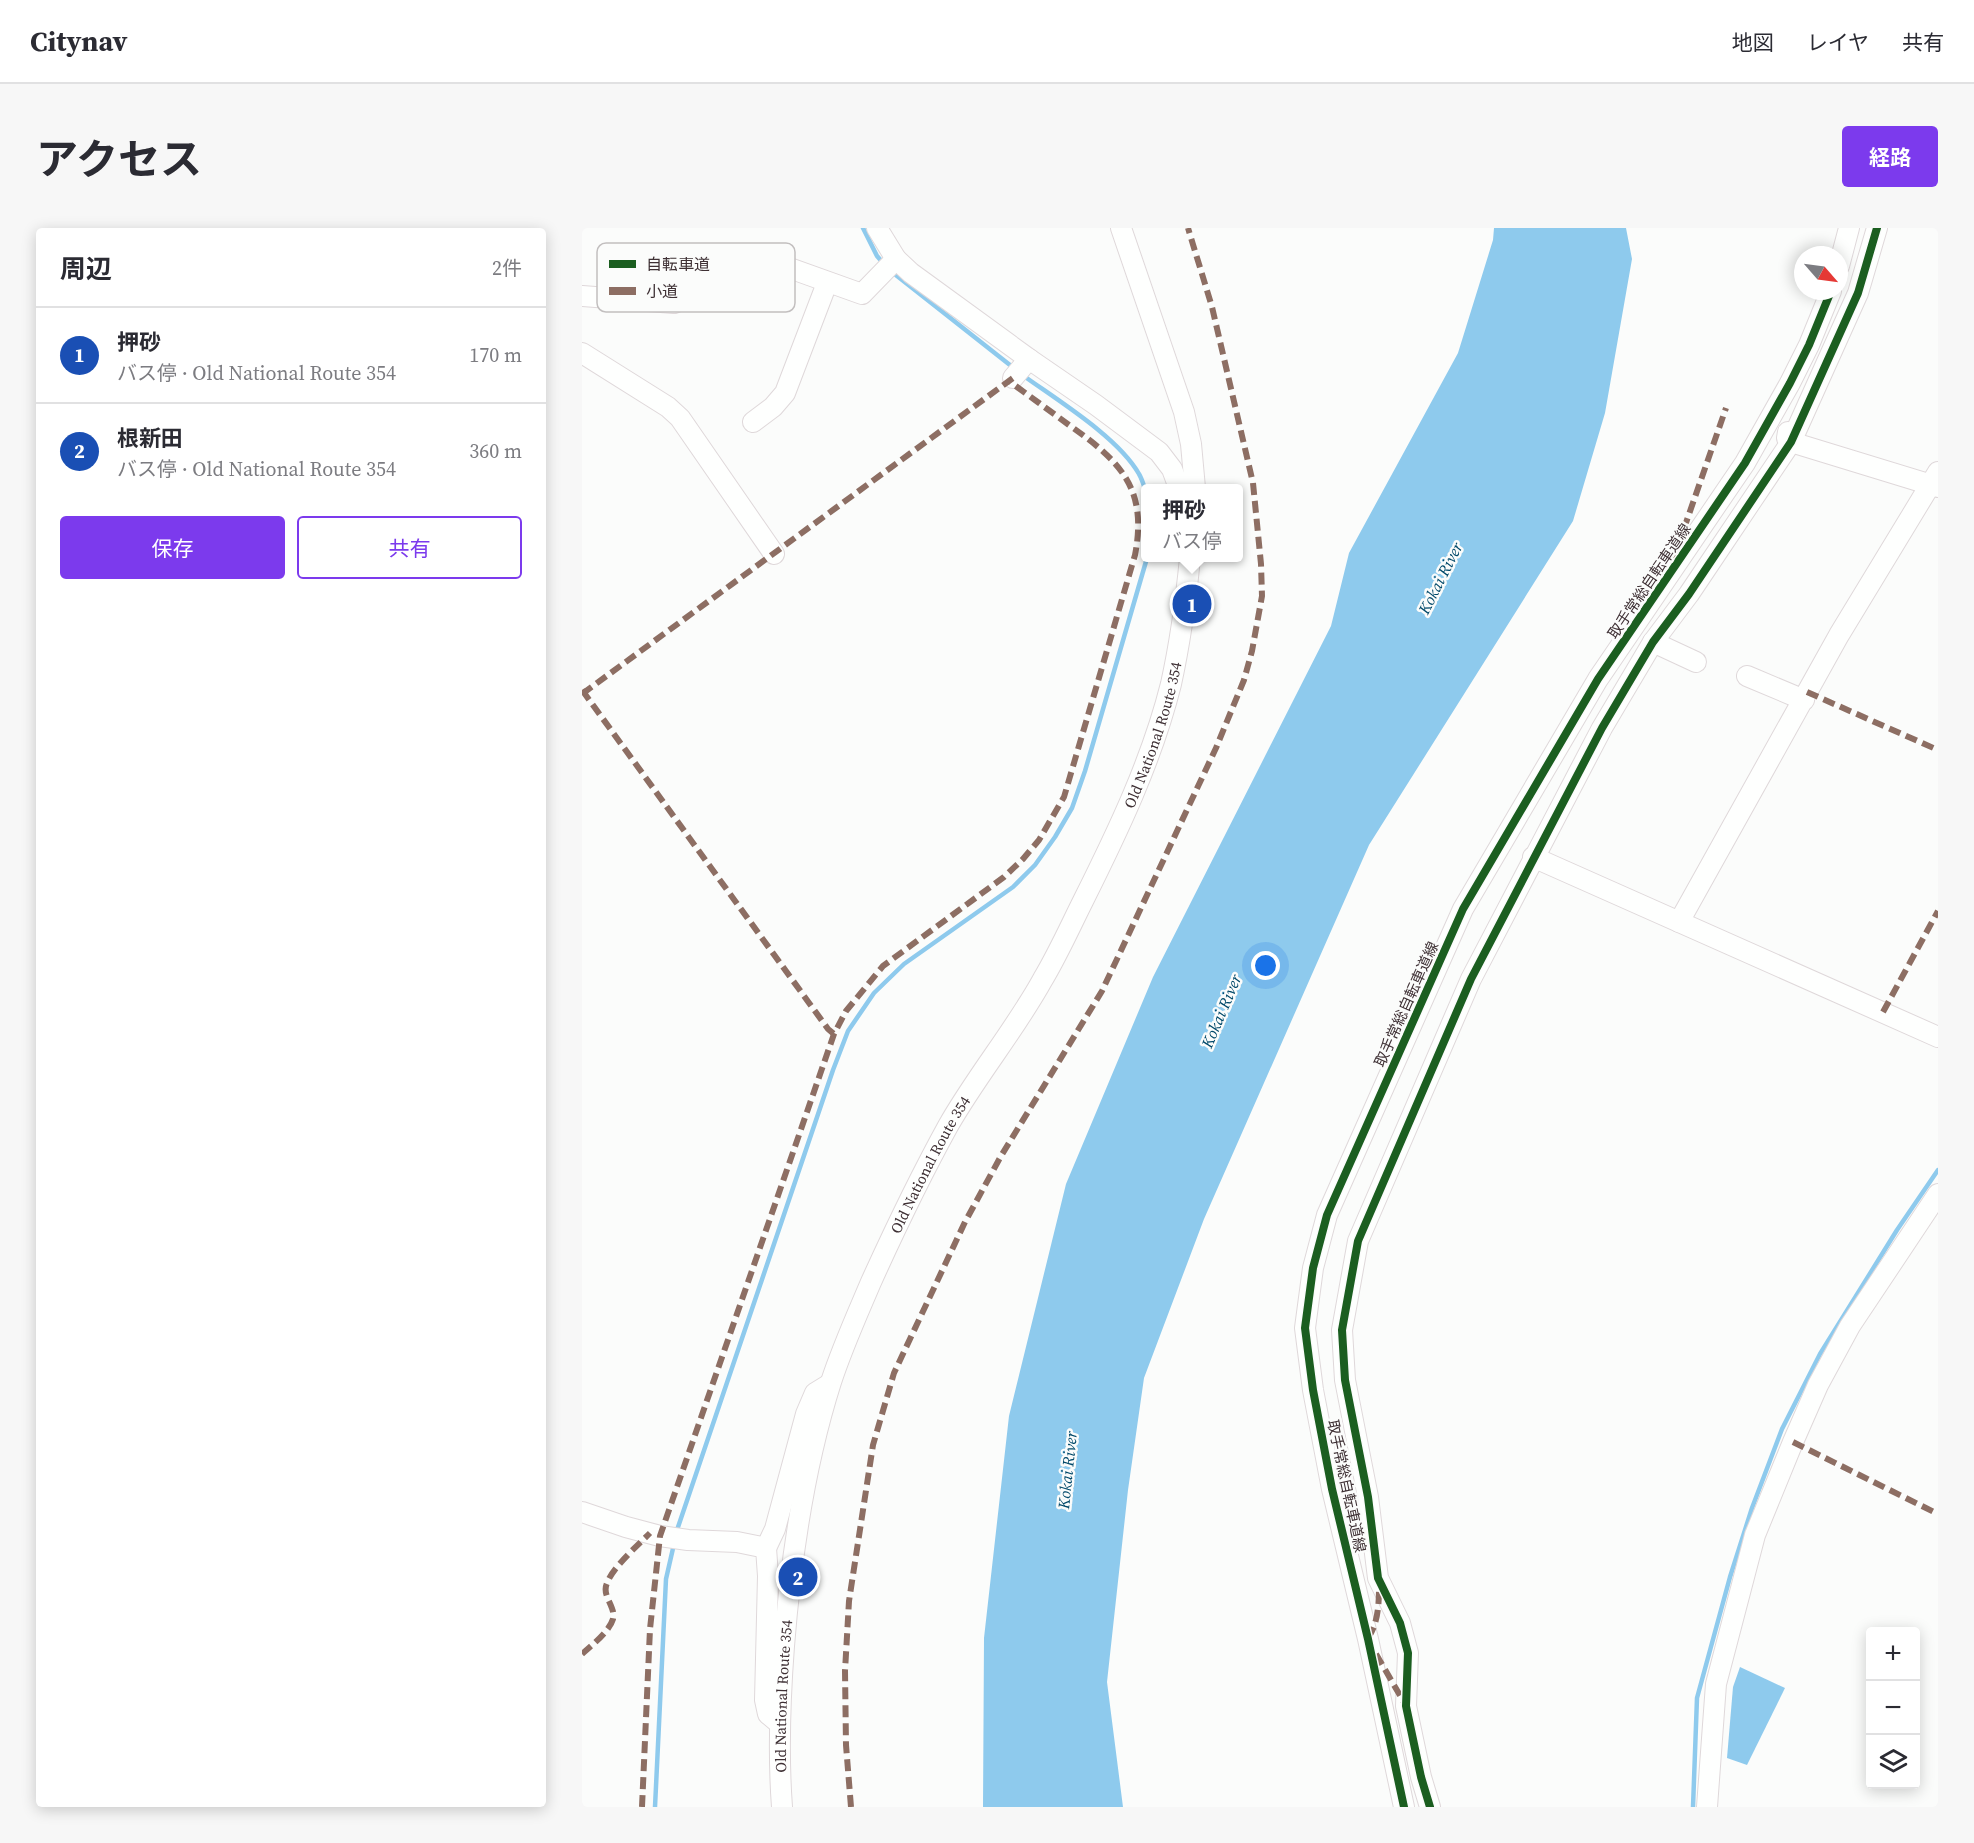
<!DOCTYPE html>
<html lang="ja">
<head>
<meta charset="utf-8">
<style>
  :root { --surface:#fff; --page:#f7f7f7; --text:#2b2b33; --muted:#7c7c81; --line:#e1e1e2; --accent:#7c3aed }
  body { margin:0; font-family:"Source Serif 4","Noto Sans JP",serif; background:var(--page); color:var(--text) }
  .controls { position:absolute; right:18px; bottom:18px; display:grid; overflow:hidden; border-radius:6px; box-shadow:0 3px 15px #0003 }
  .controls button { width:54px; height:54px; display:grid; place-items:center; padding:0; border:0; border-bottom:2px solid var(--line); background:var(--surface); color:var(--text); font:30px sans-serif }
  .compass { position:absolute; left:1212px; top:18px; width:54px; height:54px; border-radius:50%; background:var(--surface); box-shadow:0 3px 15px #0003; rotate:118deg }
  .you { position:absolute; left:684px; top:738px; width:21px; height:21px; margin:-15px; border:4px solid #fff; border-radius:50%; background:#1a73e8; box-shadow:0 0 0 9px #1a73e833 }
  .badge { display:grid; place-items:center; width:39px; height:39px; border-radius:50%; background:var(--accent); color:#fff; font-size:20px; font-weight:700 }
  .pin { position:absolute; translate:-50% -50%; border:3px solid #fff; box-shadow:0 2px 6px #0006 }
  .popup { position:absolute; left:559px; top:256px; width:102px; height:78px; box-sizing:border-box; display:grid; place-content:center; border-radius:6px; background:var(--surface); filter:drop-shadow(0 2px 4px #0005); font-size:20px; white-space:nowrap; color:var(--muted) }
  .popup b { font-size:22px; color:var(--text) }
  .popup::after { content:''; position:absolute; left:50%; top:100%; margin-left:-12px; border:12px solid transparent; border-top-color:var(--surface) }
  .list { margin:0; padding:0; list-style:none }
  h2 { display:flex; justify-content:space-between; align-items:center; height:78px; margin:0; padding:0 24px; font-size:26px }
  h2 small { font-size:20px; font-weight:400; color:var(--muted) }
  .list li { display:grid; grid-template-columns:39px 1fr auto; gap:18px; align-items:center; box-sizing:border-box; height:96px; padding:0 24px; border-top:2px solid var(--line) }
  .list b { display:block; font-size:22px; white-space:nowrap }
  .list p { margin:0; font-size:20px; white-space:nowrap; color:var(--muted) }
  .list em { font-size:20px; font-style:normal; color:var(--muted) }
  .actions { display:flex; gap:12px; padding:18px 24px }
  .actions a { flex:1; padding:14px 0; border:2px solid var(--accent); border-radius:6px; text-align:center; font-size:21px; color:var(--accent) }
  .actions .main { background:var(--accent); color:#fff }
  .icon { flex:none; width:33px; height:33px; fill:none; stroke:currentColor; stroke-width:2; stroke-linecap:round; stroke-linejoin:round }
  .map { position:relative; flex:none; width:1356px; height:1579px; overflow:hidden; border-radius:6px }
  header { display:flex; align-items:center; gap:36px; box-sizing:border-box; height:84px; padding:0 30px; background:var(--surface); border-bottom:2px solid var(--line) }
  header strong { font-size:28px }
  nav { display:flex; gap:33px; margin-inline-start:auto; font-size:21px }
  .intro { display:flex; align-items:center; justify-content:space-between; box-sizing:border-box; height:144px; padding:0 36px }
  h1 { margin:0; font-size:42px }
  .button { padding:15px 27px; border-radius:6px; background:var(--accent); color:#fff; font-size:21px; font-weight:700 }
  main { display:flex; gap:36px; padding:0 36px }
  aside { flex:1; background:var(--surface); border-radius:6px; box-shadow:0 3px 15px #0003 }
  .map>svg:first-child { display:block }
  .water { fill:#8ecaed }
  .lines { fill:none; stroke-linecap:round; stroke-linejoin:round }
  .stream { stroke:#8ecaed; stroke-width:4.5 }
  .minor-casing { stroke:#dfd8da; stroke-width:22 }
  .minor { stroke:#fefffe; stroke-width:20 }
  .quiet { stroke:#8d6e63; stroke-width:6; stroke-dasharray:12 6; stroke-linecap:butt }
  .cycleway-casing { stroke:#fbfcfb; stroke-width:11 }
  .cycleway { stroke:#1b5e20; stroke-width:8 }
  .labels { text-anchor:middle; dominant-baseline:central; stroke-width:5; stroke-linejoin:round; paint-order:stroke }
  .street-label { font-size:15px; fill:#3e3034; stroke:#fbfcfb }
  .water-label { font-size:16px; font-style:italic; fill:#00496a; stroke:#fbfcfb }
  .key { fill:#fbfcfb; stroke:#c2bfbf; stroke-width:1.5 }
  .key-label { font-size:16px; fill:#3e3034 }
</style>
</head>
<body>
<header>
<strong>Citynav</strong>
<nav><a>地図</a><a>レイヤ</a><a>共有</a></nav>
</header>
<div class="intro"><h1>アクセス</h1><a class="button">経路</a></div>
<main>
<aside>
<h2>周辺<small>2件</small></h2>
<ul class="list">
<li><span class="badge" style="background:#1a4fb4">1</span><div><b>押砂</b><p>バス停 · Old National Route 354</p></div><em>170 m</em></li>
<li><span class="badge" style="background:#1a4fb4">2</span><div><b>根新田</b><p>バス停 · Old National Route 354</p></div><em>360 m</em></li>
</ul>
<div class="actions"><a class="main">保存</a><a>共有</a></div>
</aside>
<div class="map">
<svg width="1356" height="1579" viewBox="0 0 1356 1579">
  <rect width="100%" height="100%" fill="#fbfcfb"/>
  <g class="water">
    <path d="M912 0H1044L1050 31 1023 185 991 293 787 617 622 991 562 1150 546 1262 525 1454 541 1579H401L402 1410 427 1188 484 956 571 749 749 398 767 325 876 125 911 12Z"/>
    <path d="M1158 1439 1203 1460 1165 1537 1145 1530 1151 1459Z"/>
  </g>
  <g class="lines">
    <g class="stream">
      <path d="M281 0 295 28 302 36"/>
      <path d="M310 44 433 141"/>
      <path d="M439 146C475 172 536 209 557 246 560 251 562 258 564 264"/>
      <path d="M94 1305 251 842 266 803 292 765 322 736 431 659 453 637 473 609 490 580 503 543 565 330"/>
      <path d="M73 1579 84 1351 92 1316"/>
      <path d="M1111 1579 1115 1470 1148 1349 1170 1280 1200 1201 1238 1126 1315 1002 1356 942"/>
    </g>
    <defs>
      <g id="minor">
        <path d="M295 0 314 31 329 45 447 131 514 177 577 224 590 241 597 260"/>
        <path d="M539 0 602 184 609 216 613 260"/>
        <path d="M1257 38 1267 0"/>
        <path d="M0 68 92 75 111 67 161 26 185 32 280 66 314 31"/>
        <path d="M0 125 86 179 98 190 192 326"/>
        <path d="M431 150 447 131"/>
        <path d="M171 194 191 179 203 165 245 55"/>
        <path d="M1206 204 1205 210 1209 214 1356 259"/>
        <path d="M1071 414 1114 434"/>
        <path d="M1165 448 1222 472"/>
        <path d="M951 629 1356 809"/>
        <path d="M1097 694 1257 407 1356 244"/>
        <path d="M0 1284 44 1299 78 1308 106 1312 155 1314 184 1320 186 1348 183 1472 186 1486 198 1496"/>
        <path d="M184 1320 193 1301 224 1186 233 1165 246 1157"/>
        <path id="s1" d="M200 1579C196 1526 198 1471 202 1418 209 1329 222 1239 249 1154 260 1120 275 1087 289 1054 313 1001 338 949 366 898 395 847 433 802 461 751 476 726 488 699 501 673 536 603 570 532 589 456 598 415 604 371 608 330"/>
        <path d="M822 1579 786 1411 750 1261 731 1162 723 1100 731 1040 745 987 881 681 1016 451 1163 235 1208 155 1227 117 1249 63"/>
        <path d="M848 1579 839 1549 824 1478 826 1425 818 1395 796 1350 786 1269 763 1152 760 1102 776 1013 889 751 1020 500 1071 414 1107 366 1209 214 1276 65 1295 0"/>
        <path d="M1125 1579 1134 1456 1173 1307 1211 1214 1236 1157 1268 1098 1356 966"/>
      </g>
    </defs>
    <use href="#minor" class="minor-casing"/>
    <use href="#minor" class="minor"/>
    <g class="quiet">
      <path d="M1088 335 1098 312 1144 180"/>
      <path d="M0 462 246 801 252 806"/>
      <path d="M1225 464 1356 522"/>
      <path d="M0 466 431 150"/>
      <path d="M1301 784 1356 683"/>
      <path d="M1211 1214 1356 1286"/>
      <path d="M786 1410C796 1396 797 1376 797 1359"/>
      <path d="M0 1426C10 1417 27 1404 31 1391 34 1378 19 1368 25 1355 31 1339 56 1317 68 1305"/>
      <path d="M794 1426 823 1476"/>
      <path d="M60 1579 68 1401 78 1308 252 806 264 783 301 738 422 649 441 631 457 612 482 569 553 327C566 260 538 233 487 197 467 182 447 168 427 153"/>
      <path d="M269 1579 264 1517 263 1443 267 1373 291 1217 312 1145 383 994 419 928 520 763 634 520 662 452 670 423 680 368 679 336 671 255 630 79 606 0"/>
    </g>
    <defs>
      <g id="cycleway">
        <path d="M822 1579 786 1411 750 1261 731 1162 723 1100 731 1040 745 987 881 681 1016 451 1163 235 1208 155 1227 117 1249 63"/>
        <path d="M848 1579 839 1549 824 1478 826 1425 818 1395 796 1350 786 1269 763 1152 760 1102 776 1013 889 751 1020 500 1071 414 1107 366 1209 214 1276 65 1295 0"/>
      </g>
    </defs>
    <use href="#cycleway" class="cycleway-casing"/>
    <use href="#cycleway" class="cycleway"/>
  </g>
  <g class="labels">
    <g class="street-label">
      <text transform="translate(1067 353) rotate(-56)">取手常総自転車道線</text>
      <text stroke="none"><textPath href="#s1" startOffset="1155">Old National Route 354</textPath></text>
      <text transform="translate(824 776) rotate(-66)">取手常総自転車道線</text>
      <text stroke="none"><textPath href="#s1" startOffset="669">Old National Route 354</textPath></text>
      <text transform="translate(765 1258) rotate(78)">取手常総自転車道線</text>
      <text stroke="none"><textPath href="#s1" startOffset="111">Old National Route 354</textPath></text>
    </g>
    <g class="water-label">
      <text transform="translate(858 350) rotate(-63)">Kokai River</text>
      <text transform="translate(639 783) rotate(-67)">Kokai River</text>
      <text transform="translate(485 1242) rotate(-84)">Kokai River</text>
    </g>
  </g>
  <rect x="15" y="15" width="198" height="69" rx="9" class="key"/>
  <rect x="27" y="32" width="27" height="8" fill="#1b5e20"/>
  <rect x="27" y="59" width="27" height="8" fill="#8d6e63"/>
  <g class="key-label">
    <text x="64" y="42">自転車道</text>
    <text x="64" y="69">小道</text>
  </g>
</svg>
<div class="controls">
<button>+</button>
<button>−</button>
<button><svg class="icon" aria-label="layers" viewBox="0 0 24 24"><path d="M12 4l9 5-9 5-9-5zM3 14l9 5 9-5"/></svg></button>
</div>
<svg class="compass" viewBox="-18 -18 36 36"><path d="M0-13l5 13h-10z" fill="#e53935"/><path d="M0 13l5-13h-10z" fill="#7c7c81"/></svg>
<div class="you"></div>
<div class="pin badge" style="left:610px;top:376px;background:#1a4fb4">1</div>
<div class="popup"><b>押砂</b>バス停</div>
<div class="pin badge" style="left:216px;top:1349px;background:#1a4fb4">2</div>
</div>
</main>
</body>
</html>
